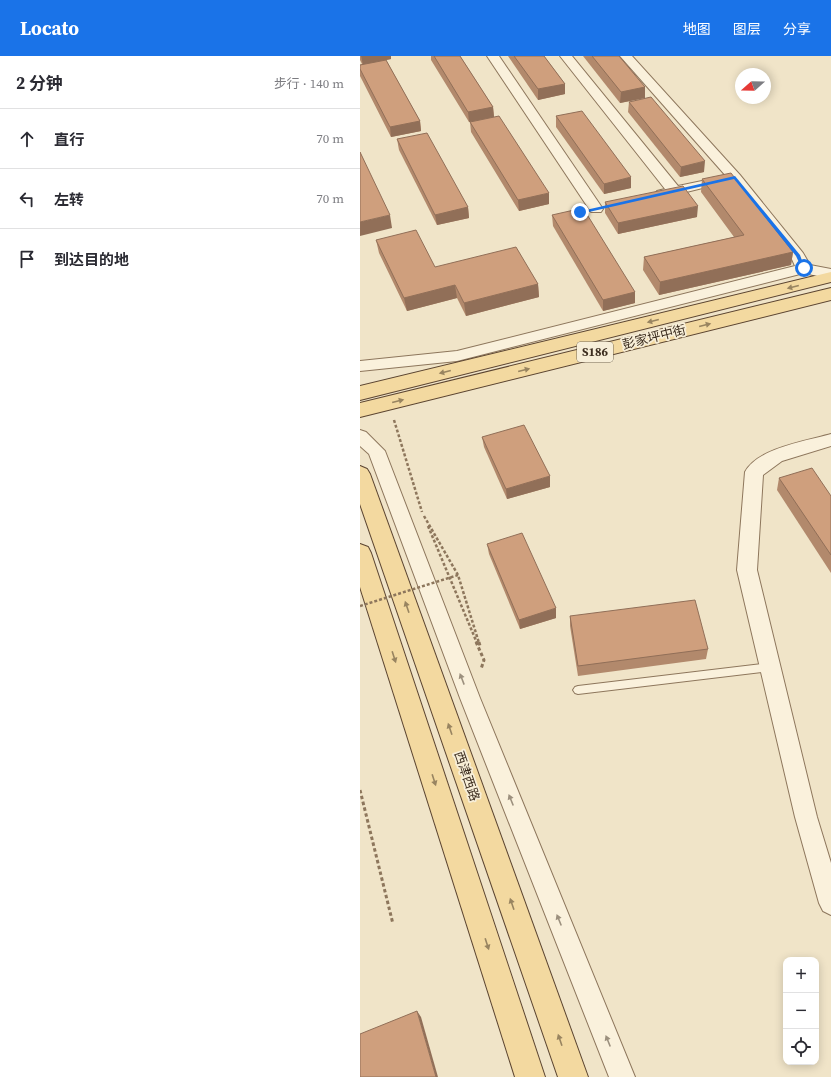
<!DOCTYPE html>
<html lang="zh">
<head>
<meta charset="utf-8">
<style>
  :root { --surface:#fff; --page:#f2f2f3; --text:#2b2b33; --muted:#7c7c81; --line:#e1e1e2; --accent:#1a73e8 }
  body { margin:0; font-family:"Source Serif 4","Noto Sans SC",serif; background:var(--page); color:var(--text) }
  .controls { position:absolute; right:12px; bottom:12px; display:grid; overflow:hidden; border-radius:8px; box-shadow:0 2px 10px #0003 }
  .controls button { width:36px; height:36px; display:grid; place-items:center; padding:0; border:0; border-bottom:1px solid var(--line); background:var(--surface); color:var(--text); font:20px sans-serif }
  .compass { position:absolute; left:375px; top:12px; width:36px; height:36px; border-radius:50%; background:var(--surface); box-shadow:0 2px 10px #0003; rotate:250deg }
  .stop { position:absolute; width:12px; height:12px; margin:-9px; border:3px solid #1a73e8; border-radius:50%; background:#fff }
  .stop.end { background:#1a73e8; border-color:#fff; box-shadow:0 1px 4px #0008 }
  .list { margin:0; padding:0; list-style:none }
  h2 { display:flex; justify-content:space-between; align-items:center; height:52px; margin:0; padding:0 16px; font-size:17px }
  h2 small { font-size:13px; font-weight:400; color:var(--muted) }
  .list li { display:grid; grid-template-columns:26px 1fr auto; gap:12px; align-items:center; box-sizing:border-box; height:60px; padding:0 16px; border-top:1px solid var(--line) }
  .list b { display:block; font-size:15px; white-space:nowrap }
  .list em { font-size:13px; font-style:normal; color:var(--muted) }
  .icon { flex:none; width:22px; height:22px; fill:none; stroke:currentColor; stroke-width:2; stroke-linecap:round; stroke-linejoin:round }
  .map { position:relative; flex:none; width:471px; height:1021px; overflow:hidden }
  header { display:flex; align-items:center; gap:24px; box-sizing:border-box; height:56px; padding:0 20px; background:var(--accent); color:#fff }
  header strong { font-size:19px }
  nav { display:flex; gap:22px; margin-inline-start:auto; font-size:14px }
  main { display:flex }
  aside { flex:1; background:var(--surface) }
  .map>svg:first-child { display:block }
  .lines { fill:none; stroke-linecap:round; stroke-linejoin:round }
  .lane-casing { stroke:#8d765c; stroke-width:2 }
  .street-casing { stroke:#8d765c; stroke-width:2 }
  .primary-casing { stroke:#5b4430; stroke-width:2 }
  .path-far1 { stroke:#8d765c; stroke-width:2.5; stroke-dasharray:3 2; stroke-linecap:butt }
  .path { stroke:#8d765c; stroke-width:3; stroke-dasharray:3.5 2.5; stroke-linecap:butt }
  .lane { fill:#faf1dc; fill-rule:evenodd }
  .street { fill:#faf1dc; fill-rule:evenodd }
  .primary { fill:#f3d9a0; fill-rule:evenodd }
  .path-bridge { stroke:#8d765c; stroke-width:2.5; stroke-dasharray:3 2; stroke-linecap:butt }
  .wall { fill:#b2896c }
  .shaded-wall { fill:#916f58 }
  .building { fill:#cf9f7d; stroke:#916f58 }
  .oneway { fill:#988460 }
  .oneway2 { fill:#9c907e }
  .route { fill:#1a73e8 }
  .labels { text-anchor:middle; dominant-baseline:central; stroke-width:3.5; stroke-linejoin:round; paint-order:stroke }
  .shield { fill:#f7eed8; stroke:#756857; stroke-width:1 }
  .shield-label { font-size:12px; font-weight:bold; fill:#3d2e20 }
  .street-label { font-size:13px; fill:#3d2e20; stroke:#f7eed8 }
</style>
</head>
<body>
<header>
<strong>Locato</strong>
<nav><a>地图</a><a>图层</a><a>分享</a></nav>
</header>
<main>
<aside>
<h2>2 分钟<small>步行 · 140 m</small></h2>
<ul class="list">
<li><svg class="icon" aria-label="ahead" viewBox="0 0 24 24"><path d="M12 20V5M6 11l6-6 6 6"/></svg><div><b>直行</b></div><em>70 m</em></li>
<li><svg class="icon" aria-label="left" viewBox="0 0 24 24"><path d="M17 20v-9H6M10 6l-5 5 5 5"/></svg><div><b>左转</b></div><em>70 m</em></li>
<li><svg class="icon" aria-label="arrive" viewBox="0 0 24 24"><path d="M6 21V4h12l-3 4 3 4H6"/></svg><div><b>到达目的地</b></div></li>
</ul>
</aside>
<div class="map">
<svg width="471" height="1021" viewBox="0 0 471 1021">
  <rect width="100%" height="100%" fill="#f0e4c8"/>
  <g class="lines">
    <defs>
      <path id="lane" d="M410 607 413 608 415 611 413 614 410 615 218 638 215 637 213 634 215 631 218 630Z"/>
      <g id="street">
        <path d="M127 0H139L243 153 241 156H231Z"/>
        <path d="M200 0H212L318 130 366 120 260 0H272L380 119 443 197 450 209 471 213V223L444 217 97 305 0 315V305L97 295 435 210 431 201 371 125 302 142 297 141 295 138 297 135 305 133Z"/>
        <path d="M0 374 6 376 25 395 120 642 275 1021H249L100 642 9 398 0 390Z"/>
        <path d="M471 378V390L422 405 403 419 397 514 457 761 471 807V859L463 855 459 847 435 761 377 514 385 416C398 392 446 385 471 378Z"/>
      </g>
      <g id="primary">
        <path d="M471 216V226L0 344V330Z"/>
        <path d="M471 232V244L0 361V347Z"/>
        <path d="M0 410 7 413 10 418 228 1021H198L0 448Z"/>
        <path d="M0 488 8 491 11 497 185 1021H155L0 531Z"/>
      </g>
    </defs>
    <use href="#lane" class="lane-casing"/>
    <use href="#street" class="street-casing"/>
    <use href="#primary" class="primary-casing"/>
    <g class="path-far1">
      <path d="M34 364 62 456"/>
      <path d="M64 460 98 519 119 587"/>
      <path d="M68 470 117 587"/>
    </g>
    <g class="path">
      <path d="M116 586 124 604 121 613"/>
      <path d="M119 586 120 590"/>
      <path d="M0 734 33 868"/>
    </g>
    <use href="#lane" class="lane"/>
    <use href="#street" class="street"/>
    <use href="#primary" class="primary"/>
    <path class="path-bridge" d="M0 550 98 519"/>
  </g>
  <g class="wall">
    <path d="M0 0H31V3L26 4 60 65 61 75 31 81 0 20V9L2 8 0 4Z"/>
    <path d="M71 0H100L133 51 134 61 189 148 159 155 111 76 110 66H109L71 4Z"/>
    <path d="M148 0H184L205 28V38L178 44Z"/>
    <path d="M223 0H259L285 31V42L260 47Z"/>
    <path d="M269 46 344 116 320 121 268 56Z"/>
    <path d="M196 60 271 132 244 138 196 71Z"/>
    <path d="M37 83 108 151 109 162 77 169 39 94Z"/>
    <path d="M342 123 433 196 431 209 299 239 283 214 284 201 374 181 341 136Z"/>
    <path d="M245 146 337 161 258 178 245 157Z"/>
    <path d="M192 159 275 236V247L243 255 193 170Z"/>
    <path d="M16 184 75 211 178 228 179 241 106 260 97 242 47 255 19 197Z"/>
    <path d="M122 381 190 431 147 443 124 391Z"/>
    <path d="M419 422 471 440V517L417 434Z"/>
    <path d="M127 488 196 562 160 573 129 498Z"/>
    <path d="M210 560 348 593 346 603 218 620 210 570Z"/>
  </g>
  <g class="shaded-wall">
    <path d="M1 0H31V3L3 9Z"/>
    <path d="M205 28V38L178 44V33Z"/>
    <path d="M285 31V42L260 47 261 36Z"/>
    <path d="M133 51 134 61 109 66 108 56Z"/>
    <path d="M60 65 61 75 31 81 30 71Z"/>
    <path d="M345 105 344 116 320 121 321 111Z"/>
    <path d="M271 121V132L244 138V128Z"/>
    <path d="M189 137V148L159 155 158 144Z"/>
    <path d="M338 150 337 161 258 178V167Z"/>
    <path d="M108 151 109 162 77 169 75 159Z"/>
    <path d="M30 159 32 172 0 180V166Z"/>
    <path d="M433 196 431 209 299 239 300 226Z"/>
    <path d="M178 228 179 241 106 260 104 247Z"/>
    <path d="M95 229 97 242 47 255 44 242Z"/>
    <path d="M275 236V247L243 255V244Z"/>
    <path d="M190 420V431L147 443 146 433Z"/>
    <path d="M196 552V562L160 573 159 564Z"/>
    <path d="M57 955 61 961 78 1021H76Z"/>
  </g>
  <g class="building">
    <path d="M74 0H100L133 51 108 56Z"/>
    <path d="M154 0H184L205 28 178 33Z"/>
    <path d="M232 0H259L285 31 261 36Z"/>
    <path d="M26 4 60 65 30 71 0 13V9Z"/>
    <path d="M291 41 345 105 321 111 269 46Z"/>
    <path d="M222 55 271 121 244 128 196 60Z"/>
    <path d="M139 60 189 137 158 144 110 66Z"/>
    <path d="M67 77 108 151 75 159 37 83Z"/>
    <path d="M0 96 30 159 0 166Z"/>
    <path d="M371 117 433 196 300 226 284 201 384 179 342 123Z"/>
    <path d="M323 130 338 150 258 167 245 146Z"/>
    <path d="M223 152 275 236 243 244 192 159Z"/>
    <path d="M56 174 75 211 156 191 178 228 104 247 95 229 44 242 16 184Z"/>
    <path d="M164 369 190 420 146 433 122 381Z"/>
    <path d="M452 412 471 440V499L419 422Z"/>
    <path d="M162 477 196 552 159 564 127 488Z"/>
    <path d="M335 544 348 593 218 610 210 560Z"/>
    <path d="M57 955 76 1021H0V978Z"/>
  </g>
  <defs><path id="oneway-solid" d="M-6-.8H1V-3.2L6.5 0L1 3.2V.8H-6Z"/></defs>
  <g class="oneway">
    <use href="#oneway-solid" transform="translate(433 231) rotate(166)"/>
    <use href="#oneway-solid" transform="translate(293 265) rotate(166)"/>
    <use href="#oneway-solid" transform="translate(345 269) rotate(-14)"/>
    <use href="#oneway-solid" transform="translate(164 314) rotate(-14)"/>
    <use href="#oneway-solid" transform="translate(85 316) rotate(166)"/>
    <use href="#oneway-solid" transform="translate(38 345) rotate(-14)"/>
    <use href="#oneway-solid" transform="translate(47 551) rotate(-109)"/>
    <use href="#oneway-solid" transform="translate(34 601) rotate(72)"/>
    <use href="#oneway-solid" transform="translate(90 673) rotate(-109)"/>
    <use href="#oneway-solid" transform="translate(74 724) rotate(72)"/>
    <use href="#oneway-solid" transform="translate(152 848) rotate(-109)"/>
    <use href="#oneway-solid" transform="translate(127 888) rotate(72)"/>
    <use href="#oneway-solid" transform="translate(200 984) rotate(-109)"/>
  </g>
  <g class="oneway2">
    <use href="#oneway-solid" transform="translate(102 623) rotate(-111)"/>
    <use href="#oneway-solid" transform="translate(151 744) rotate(-112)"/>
    <use href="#oneway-solid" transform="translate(199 864) rotate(-112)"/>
    <use href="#oneway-solid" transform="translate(248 985) rotate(-112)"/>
  </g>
  <path class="route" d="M375 120 440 199 445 213H442L436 200 374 123 220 158 217 156Z"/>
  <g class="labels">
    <rect class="shield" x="217" y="286" width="36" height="20" rx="3"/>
    <g class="shield-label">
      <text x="235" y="296">S186</text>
    </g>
    <g class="street-label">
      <text transform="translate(294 281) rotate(-14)">彭家坪中街</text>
      <text transform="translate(107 720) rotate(71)">西津西路</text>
    </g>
  </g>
</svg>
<div class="controls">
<button>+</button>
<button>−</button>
<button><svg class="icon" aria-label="locate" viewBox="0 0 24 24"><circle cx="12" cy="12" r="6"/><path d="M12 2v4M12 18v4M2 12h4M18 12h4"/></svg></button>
</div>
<svg class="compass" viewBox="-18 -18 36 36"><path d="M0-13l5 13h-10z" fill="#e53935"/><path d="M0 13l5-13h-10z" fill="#7c7c81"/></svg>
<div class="stop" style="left:444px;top:212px"></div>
<div class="stop end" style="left:220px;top:156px"></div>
</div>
</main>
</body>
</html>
